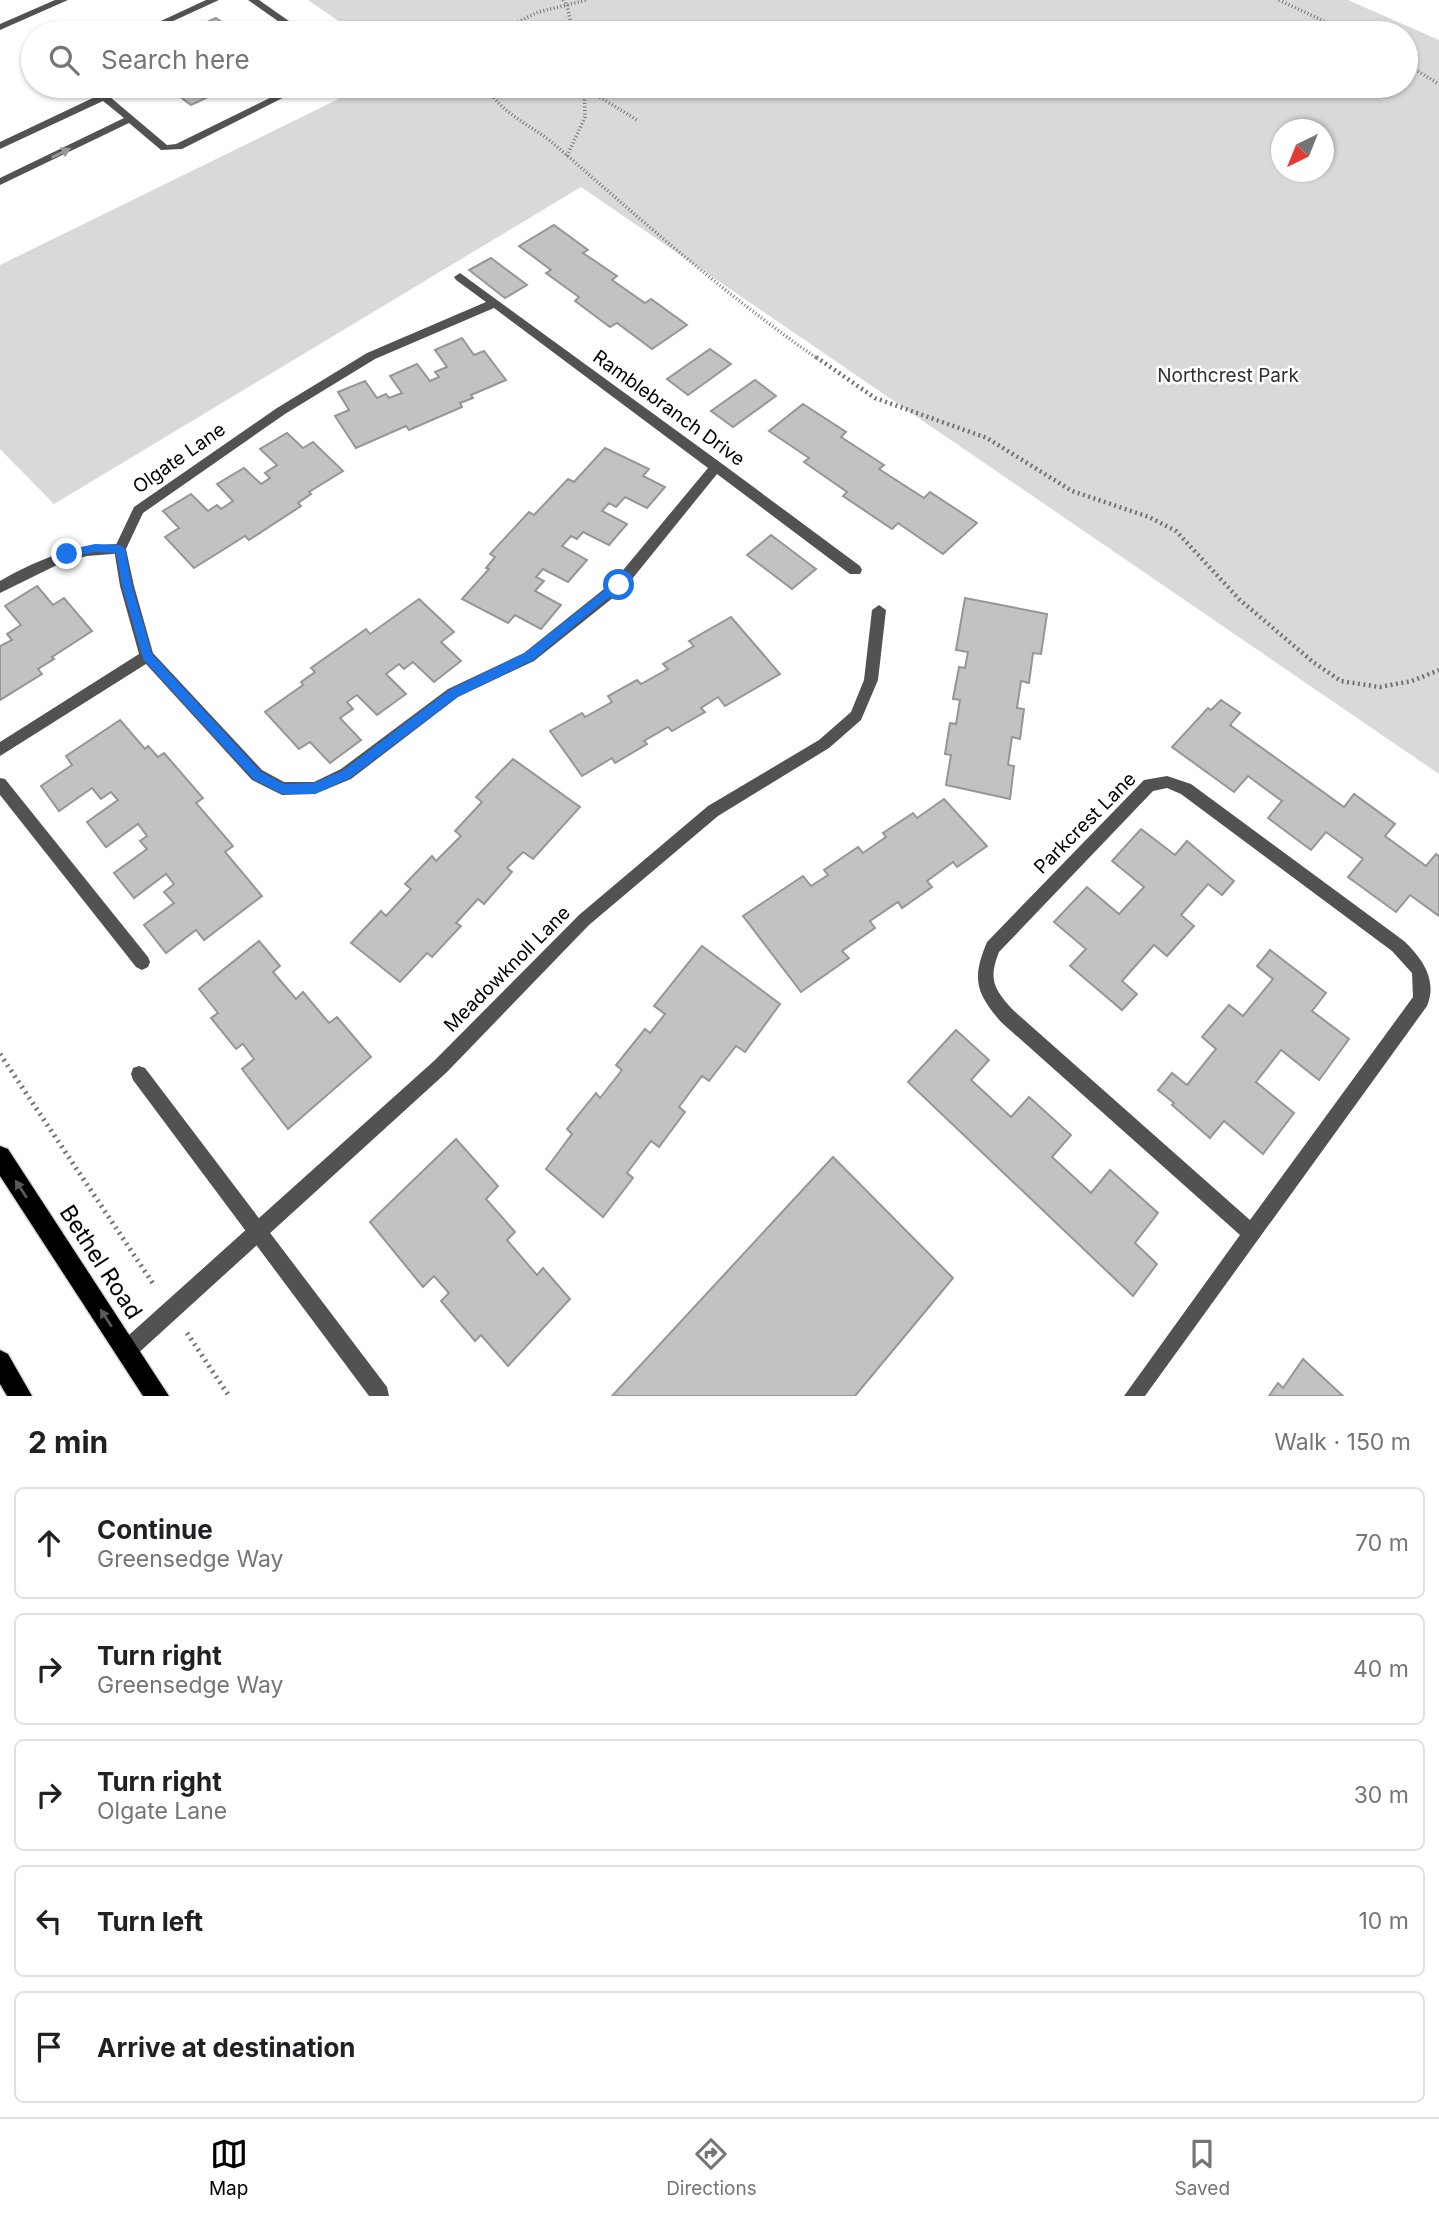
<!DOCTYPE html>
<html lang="en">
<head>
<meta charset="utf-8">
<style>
  :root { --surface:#fff; --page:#f2f2f2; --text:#202124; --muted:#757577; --line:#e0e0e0; --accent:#000 }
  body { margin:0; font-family:Inter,sans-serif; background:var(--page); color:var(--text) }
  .compass { position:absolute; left:1271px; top:119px; width:63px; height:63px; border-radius:50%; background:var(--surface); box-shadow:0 2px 5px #0004; rotate:223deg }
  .stop { position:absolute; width:21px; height:21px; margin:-16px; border:5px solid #1a73e8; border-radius:50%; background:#fff }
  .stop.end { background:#1a73e8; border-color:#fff; box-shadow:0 2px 7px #0008 }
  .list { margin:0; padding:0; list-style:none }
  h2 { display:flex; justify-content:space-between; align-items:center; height:91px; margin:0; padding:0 28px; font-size:30px }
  h2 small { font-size:23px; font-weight:400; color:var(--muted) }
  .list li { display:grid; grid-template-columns:46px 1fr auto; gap:21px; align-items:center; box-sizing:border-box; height:112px; margin:0 14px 14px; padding:0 14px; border:2px solid var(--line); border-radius:10px }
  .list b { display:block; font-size:26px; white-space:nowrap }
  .list p { margin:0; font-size:23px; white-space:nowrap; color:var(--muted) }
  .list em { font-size:23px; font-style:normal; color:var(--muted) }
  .icon { flex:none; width:38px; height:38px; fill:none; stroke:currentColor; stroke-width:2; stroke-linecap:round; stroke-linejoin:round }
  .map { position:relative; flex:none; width:1439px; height:1396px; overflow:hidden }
  .search { position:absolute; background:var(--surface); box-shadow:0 2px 5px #0004; left:21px; right:21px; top:21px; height:77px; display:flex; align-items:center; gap:18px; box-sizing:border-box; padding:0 24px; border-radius:38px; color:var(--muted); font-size:26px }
  .sheet { height:721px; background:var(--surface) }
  nav { display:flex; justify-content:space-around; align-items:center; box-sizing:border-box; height:98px; border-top:2px solid var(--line); background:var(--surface); font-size:19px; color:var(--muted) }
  nav a { display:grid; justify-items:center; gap:4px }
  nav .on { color:var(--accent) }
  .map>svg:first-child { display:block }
  .green { fill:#d9d9d9; fill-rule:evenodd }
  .building { fill:#c2c2c2; stroke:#969696; stroke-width:2 }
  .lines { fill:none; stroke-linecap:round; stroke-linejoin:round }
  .primary-casing { stroke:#dbdbdb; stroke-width:3 }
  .path-far2 { stroke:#747474; stroke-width:3.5; stroke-dasharray:1 2.5; stroke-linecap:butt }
  .path-far1 { stroke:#747474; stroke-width:4.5; stroke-dasharray:2 3.5; stroke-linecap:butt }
  .path { stroke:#747474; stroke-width:5; stroke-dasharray:2 4.5; stroke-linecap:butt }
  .lane { fill:#525252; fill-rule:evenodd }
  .street { fill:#525252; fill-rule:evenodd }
  .primary { fill:#000; fill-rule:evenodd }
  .oneway { fill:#979797 }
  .oneway2 { fill:#595959 }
  .route { fill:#1a73e8 }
  .labels { text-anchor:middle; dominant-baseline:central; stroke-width:5; stroke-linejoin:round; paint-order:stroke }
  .park-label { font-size:19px; fill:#303030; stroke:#fff }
  .street-label { font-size:19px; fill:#000; stroke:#fff }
  .near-street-label { font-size:23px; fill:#000; stroke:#fff }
</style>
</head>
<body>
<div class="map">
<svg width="1439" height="1396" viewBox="0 0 1439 1396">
  <rect width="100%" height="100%" fill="#fff"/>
  <path class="green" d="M308 0H1348L1439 40V774L581 187 54 504 0 449V265L365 86H1406V33H356ZM1282 130H1324V172H1282Z"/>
  <g class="building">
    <path d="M216 18 237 33H184Z"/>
    <path d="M172 86H231L191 105 175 93 179 91Z"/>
    <path d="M554 225 588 250 583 253 617 276 612 280 645 303 651 299 687 325 652 349 617 323 610 327 575 301 579 297 546 273 551 270 519 246Z"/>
    <path d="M491 258 527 285 505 298 469 270Z"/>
    <path d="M462 338 474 355 484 351 506 380 471 395 473 398 460 403 462 407 409 430 406 426 356 448 335 416 349 410 338 392 365 381 377 398 386 394 389 398 402 393 390 376 417 364 430 381 439 377 435 372 447 367 435 350Z"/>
    <path d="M710 349 731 364 688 395 667 379Z"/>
    <path d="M755 380 776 396 733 427 711 411Z"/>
    <path d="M803 404 846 432 841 437 884 465 879 469 924 498 930 492 977 523 943 554 898 523 892 529 843 496 847 492 804 462 809 458 769 431Z"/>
    <path d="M287 433 303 448 313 442 343 471 309 492 311 494 298 503 301 506 249 540 245 536 194 568 165 537 179 528 163 511 191 494 208 511 217 505 221 509 233 501 217 484 244 468 261 484 270 478 265 473 277 465 260 449Z"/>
    <path d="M605 448 649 469 643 476 665 487 647 508 625 497 616 507 609 503 602 511 627 524 609 545 583 532 577 539 571 536 562 546 587 560 568 582 543 569 536 577 544 581 535 591 561 605 541 629 515 615 508 623 462 599 489 569 486 568 495 557 490 554 529 512 534 515 568 479 574 482Z"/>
    <path d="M771 535 816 569 792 589 747 555Z"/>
    <path d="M37 586 53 605 64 598 92 631 52 657 54 659 38 669 42 674 0 700V646L12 640 7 634 21 625 5 606Z"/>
    <path d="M965 598 1047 614 1041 654 1033 653 1029 683 1021 681 1017 708 1024 709 1020 739 1012 737 1008 765 1014 766 1010 799 946 785 951 755 945 754 950 723 956 724 960 700 953 699 959 667 965 668 968 652 956 650Z"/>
    <path d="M419 599 454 632 441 642 461 661 434 682 413 662 404 669 399 664 386 674 406 694 377 715 357 695 347 702 353 709 340 718 361 740 330 763 310 742 299 749 265 712 303 685 301 682 315 672 311 668 366 629 370 634Z"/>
    <path d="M731 617 780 674 725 706 718 697 701 708 705 712 672 731 668 727 644 741 647 744 615 763 612 758 582 776 550 731 582 713 585 717 612 702 608 696 637 680 641 684 668 669 663 664 694 646 689 641Z"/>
    <path d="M1221 700 1240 713 1230 725 1344 807 1354 794 1395 824 1385 836 1426 866 1436 854 1439 856V916L1410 895 1396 912 1348 877 1363 859 1326 832 1311 850 1268 818 1282 801 1248 776 1234 792 1172 747 1208 708 1211 710Z"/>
    <path d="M120 720 145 749 148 746 158 757 164 753 203 798 196 803 233 846 225 852 262 896 204 940 196 930 166 953 144 925 174 903 164 892 174 884 166 874 134 898 114 873 147 849 140 841 147 836 138 824 106 847 87 822 118 800 111 792 101 799 92 788 59 811 41 786 72 765 66 756Z"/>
    <path d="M513 759 580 807 533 859 523 852 507 868 512 872 484 904 478 899 456 923 461 926 432 957 427 953 400 982 351 943 381 911 386 916 411 889 405 884 432 856 436 861 461 836 455 831 482 802 476 797Z"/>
    <path d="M944 799 987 846 957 867 953 862 927 881 932 887 902 908 898 902 870 921 875 928 842 951 849 958 801 992 743 916 803 876 811 886 828 875 824 870 858 847 863 853 886 837 883 833 913 813 917 818Z"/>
    <path d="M1141 829 1175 855 1187 841 1234 881 1222 895 1208 884 1181 915 1194 926 1167 956 1154 945 1122 981 1137 994 1122 1010 1070 966 1086 949 1054 922 1087 887 1119 914 1144 887 1112 861Z"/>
    <path d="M259 941 280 966 273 972 296 999 303 992 329 1023 337 1017 371 1057 288 1129 242 1069 254 1059 243 1044 236 1049 211 1018 218 1013 199 989Z"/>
    <path d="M702 946 780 1004 745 1052 736 1046 709 1081 702 1076 679 1107 685 1112 659 1147 651 1141 627 1173 633 1178 603 1217 546 1169 572 1134 567 1129 596 1093 600 1098 622 1070 616 1065 645 1029 650 1033 665 1014 654 1006Z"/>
    <path d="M1270 950 1326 993 1312 1011 1349 1039 1319 1080 1281 1050 1256 1082 1294 1113 1263 1154 1224 1121 1210 1138 1172 1105 1174 1103 1158 1090 1172 1073 1187 1085 1216 1049 1202 1037 1229 1005 1243 1016 1273 979 1257 966Z"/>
    <path d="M956 1030 989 1060 971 1080 1011 1117 1029 1097 1071 1135 1052 1157 1091 1193 1110 1170 1158 1213 1135 1243 1157 1264 1133 1296 908 1082Z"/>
    <path d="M456 1139 498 1186 486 1199 515 1232 507 1240 537 1275 543 1268 570 1299 508 1366 481 1335 475 1341 441 1301 449 1293 434 1276 423 1287 370 1222Z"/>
    <path d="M833 1157 953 1278 855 1396H612Z"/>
    <path d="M1303 1359 1343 1396H1269L1278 1383 1283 1388Z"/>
  </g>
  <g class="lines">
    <defs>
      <g id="primary">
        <path d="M0 1146 8 1149 169 1396H143L0 1176Z"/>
        <path d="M0 1350 8 1354 32 1396H7L0 1384Z"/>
      </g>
    </defs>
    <use href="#primary" class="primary-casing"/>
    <g class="path-far2">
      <path d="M563 0 567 5 587 0"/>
      <path d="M1279 0 1349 33"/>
      <path d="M496 33 538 12 567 5 573 33"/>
      <path d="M1406 64 1439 84"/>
      <path d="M486 86C500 113 531 125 554 144 640 219 724 294 818 359"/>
      <path d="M585 88 637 120"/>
      <path d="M567 156 585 117 584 86"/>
    </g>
    <path class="path-far1" d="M816 357 875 398 987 438 1072 491 1149 517 1176 531 1240 600 1313 662 1341 681 1380 687 1412 681 1439 670"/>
    <g class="path">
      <path d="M0 1054 154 1285"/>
      <path d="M187 1333 229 1396"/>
    </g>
    <g class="lane">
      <path d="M55 0H68L0 30V24Z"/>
      <path d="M206 0H219L147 33H135Z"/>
      <path d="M248 0H259L306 33H295Z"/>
      <path d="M86 86H97L167 145 176 144 294 86H306L182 149 161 150 129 123 0 185V178L124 118 103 101 0 149V142L97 96Z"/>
      <path d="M120 544 125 545 126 549 125 553 87 556 61 563 0 593V581C38 559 76 544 120 544Z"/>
      <path d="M0 778 5 779 148 957 150 962 148 967 142 970 136 967 0 795Z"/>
      <path d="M139 1066 145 1068 387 1387 389 1396H369L133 1080 131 1074 133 1068Z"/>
    </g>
    <g class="street">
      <path d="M460 273 721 463 860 566 862 570 860 574H850L717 474 624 589 534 661 458 697 351 779 315 794 282 795 252 780 146 664 0 756V742L139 654 120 586 114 549 134 507 277 408 367 353 486 302 456 280 454 277ZM494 308 708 468 614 581 524 653 448 689 341 769 314 782H284L262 770 153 653 134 586 126 549 143 513 285 414 375 359Z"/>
      <path d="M879 605 886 610 878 680 861 720 829 748 718 816 589 925 447 1072 134 1357 127 1359 120 1357 118 1350 120 1343 435 1060 579 915 708 806 819 740 851 712 864 680 872 610Z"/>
      <path d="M1167 776 1191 784 1404 941C1422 958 1438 980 1427 1006L1145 1396H1124L1240 1235 1001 1022C975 992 972 978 987 942L1144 780ZM1167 788 1181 794 1392 951 1412 973 1413 997 1250 1220 1013 1010C994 989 988 980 999 952L1153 791Z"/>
    </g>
    <use href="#primary" class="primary"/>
  </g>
  <defs><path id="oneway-solid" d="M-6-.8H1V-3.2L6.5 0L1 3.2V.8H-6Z" transform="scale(1.75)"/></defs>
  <use class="oneway" href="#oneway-solid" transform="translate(61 153) rotate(-26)"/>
  <g class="oneway2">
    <use href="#oneway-solid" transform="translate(21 1189) rotate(-123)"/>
    <use href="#oneway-solid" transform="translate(106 1318) rotate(-123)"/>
  </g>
  <path class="route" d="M95 544 120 545 125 549 132 586 152 654 261 772 284 784 314 783 342 771 449 690 525 653 615 582 619 581 624 585 533 660 457 697 350 778 315 794H282L253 779 143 659 122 586 116 553 95 552 67 558 62 554 67 550Z"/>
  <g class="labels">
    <g class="park-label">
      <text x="1228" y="375">Northcrest Park</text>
    </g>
    <g class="street-label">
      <text transform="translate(669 408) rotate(36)">Ramblebranch Drive</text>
      <text transform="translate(179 458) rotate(-35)">Olgate Lane</text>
      <text transform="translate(1085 823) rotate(-45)">Parkcrest Lane</text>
      <text transform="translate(507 969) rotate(-45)">Meadowknoll Lane</text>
    </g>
    <g class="near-street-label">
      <text transform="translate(101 1262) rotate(57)">Bethel Road</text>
    </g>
  </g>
</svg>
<svg class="compass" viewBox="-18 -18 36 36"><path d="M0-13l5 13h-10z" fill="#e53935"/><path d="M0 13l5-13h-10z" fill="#757577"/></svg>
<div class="stop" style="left:619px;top:585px"></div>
<div class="stop end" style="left:67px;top:554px"></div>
<div class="search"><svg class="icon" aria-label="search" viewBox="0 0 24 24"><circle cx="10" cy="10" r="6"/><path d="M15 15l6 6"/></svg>Search here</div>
</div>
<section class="sheet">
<h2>2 min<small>Walk · 150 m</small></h2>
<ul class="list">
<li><svg class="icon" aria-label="ahead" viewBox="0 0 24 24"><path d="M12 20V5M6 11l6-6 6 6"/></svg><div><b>Continue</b><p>Greensedge Way</p></div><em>70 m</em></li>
<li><svg class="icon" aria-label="right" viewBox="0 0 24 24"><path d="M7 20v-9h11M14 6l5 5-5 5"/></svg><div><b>Turn right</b><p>Greensedge Way</p></div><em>40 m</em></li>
<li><svg class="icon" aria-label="right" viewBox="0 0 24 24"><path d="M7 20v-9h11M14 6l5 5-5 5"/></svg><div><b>Turn right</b><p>Olgate Lane</p></div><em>30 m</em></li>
<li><svg class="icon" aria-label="left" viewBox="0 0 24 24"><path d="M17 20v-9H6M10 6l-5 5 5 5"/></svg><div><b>Turn left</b></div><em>10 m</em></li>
<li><svg class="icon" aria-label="arrive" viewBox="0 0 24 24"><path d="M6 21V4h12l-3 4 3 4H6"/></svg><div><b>Arrive at destination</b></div></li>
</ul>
</section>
<nav>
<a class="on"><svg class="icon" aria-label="map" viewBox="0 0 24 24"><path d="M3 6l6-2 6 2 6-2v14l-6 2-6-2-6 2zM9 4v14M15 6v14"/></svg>Map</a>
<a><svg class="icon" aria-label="directions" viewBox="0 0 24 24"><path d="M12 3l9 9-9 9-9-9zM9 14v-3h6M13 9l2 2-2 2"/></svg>Directions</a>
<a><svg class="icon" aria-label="saved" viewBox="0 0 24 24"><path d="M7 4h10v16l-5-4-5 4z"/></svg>Saved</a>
</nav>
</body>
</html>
